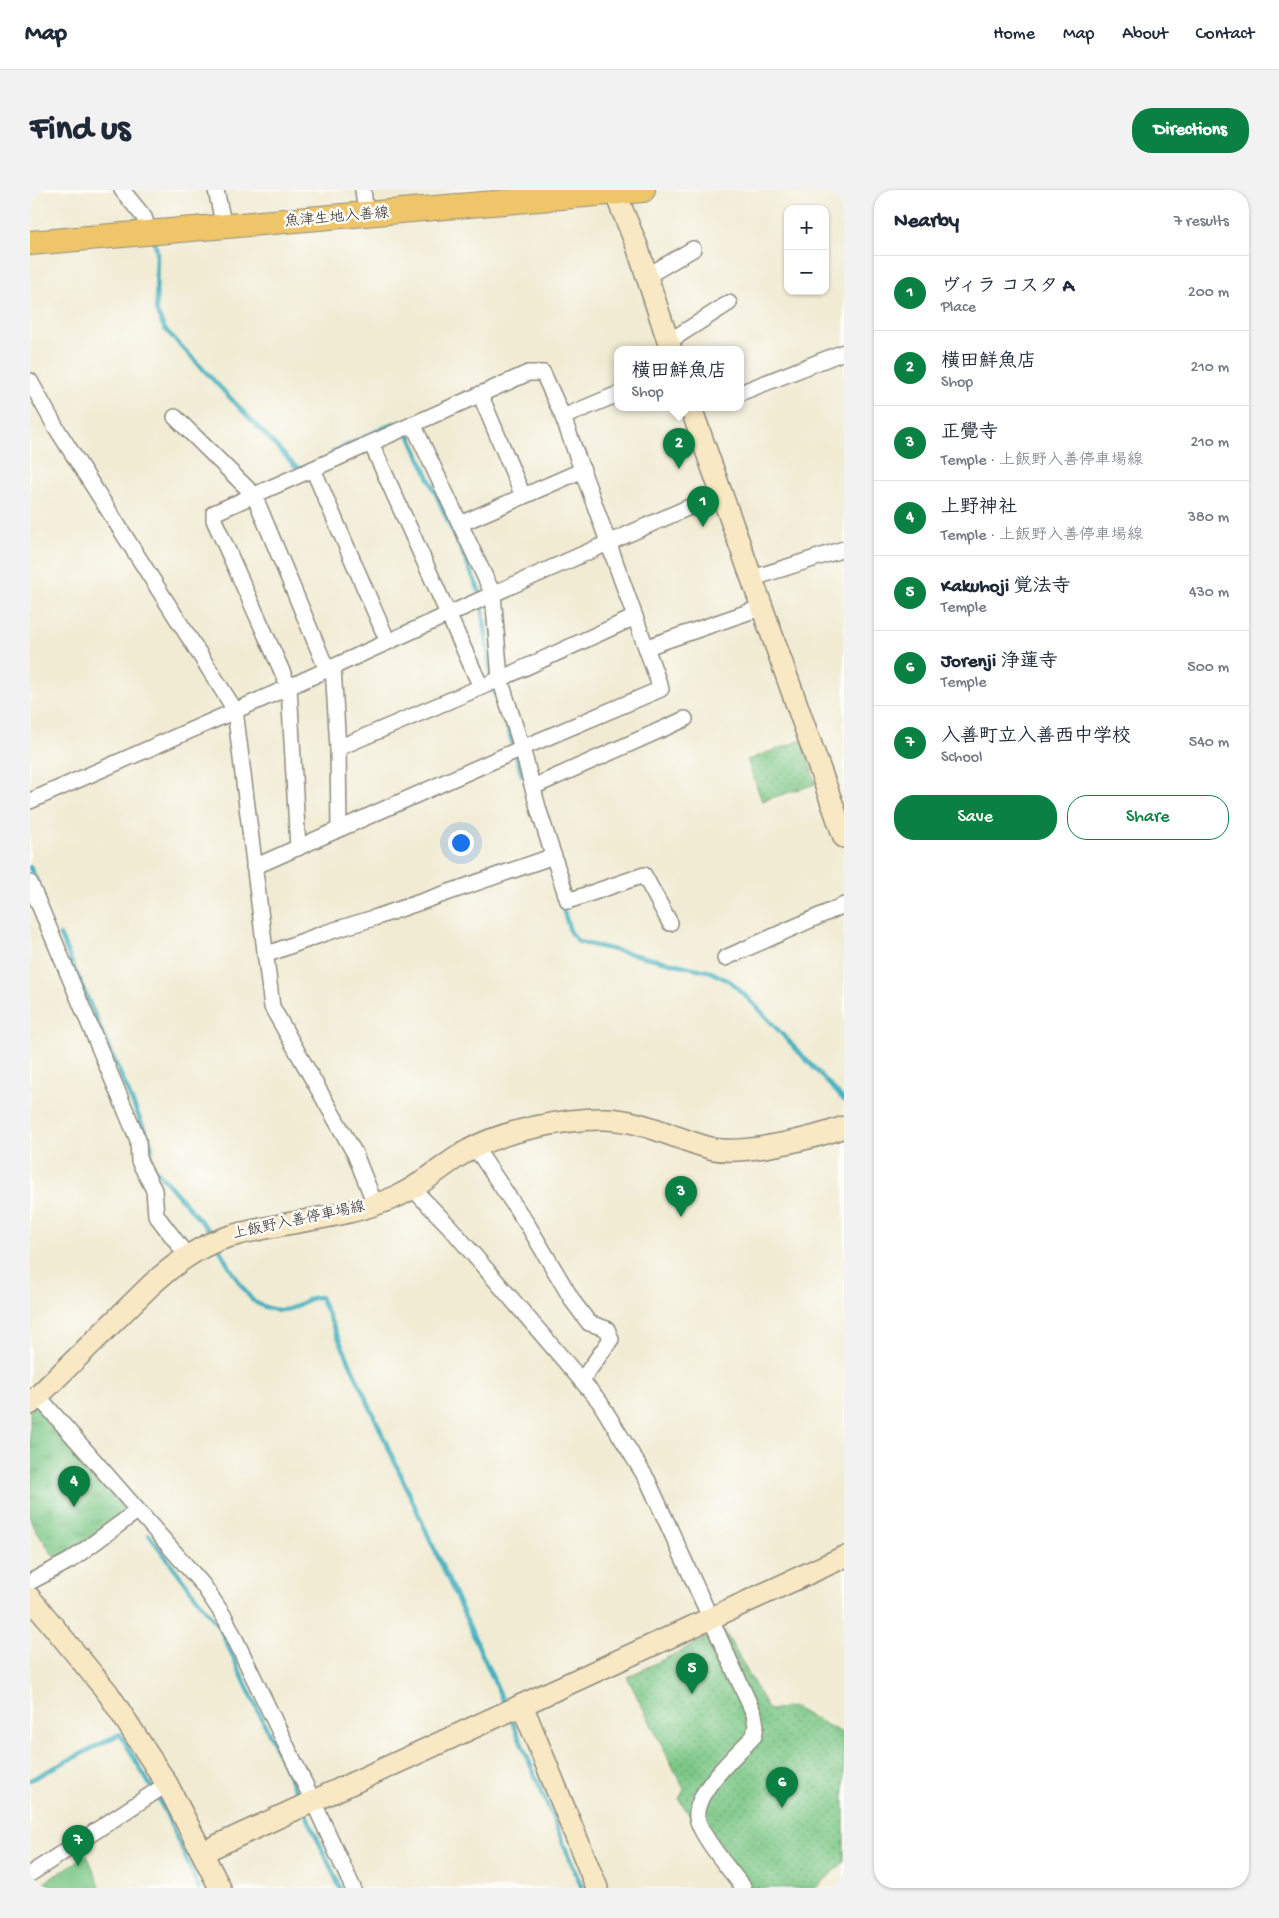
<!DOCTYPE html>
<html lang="en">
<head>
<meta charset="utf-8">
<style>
  :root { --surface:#fff; --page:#f2f2f3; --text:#1f2937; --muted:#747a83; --line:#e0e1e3; --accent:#0b8043 }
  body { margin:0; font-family:"Gochi Hand","Klee One",sans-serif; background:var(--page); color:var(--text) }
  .controls { position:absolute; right:15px; top:15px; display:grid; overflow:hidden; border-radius:10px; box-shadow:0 1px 4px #0004 }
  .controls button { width:45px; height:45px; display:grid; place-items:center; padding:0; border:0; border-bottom:1px solid var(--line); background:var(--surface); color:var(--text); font:25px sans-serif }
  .you { position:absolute; left:430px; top:652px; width:18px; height:18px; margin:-12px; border:4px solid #fff; border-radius:50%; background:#1a73e8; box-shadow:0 0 0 8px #1a73e833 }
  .badge { display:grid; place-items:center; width:32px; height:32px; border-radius:50%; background:var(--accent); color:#fff; font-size:16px; font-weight:700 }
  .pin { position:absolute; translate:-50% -41px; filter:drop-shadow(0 1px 2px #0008) }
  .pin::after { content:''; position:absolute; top:26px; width:18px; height:15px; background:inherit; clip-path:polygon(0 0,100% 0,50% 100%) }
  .popup { position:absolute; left:584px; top:156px; width:130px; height:65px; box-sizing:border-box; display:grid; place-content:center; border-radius:10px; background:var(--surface); filter:drop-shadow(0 1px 4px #0005); font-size:16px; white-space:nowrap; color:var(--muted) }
  .popup b { font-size:19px; color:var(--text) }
  .popup::after { content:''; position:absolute; left:50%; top:100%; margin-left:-10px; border:10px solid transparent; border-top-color:var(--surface) }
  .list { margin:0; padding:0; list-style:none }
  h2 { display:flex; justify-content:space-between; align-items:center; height:65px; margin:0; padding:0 20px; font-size:21px }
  h2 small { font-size:16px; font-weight:400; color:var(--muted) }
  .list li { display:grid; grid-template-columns:32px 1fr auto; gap:15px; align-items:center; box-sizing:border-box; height:75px; padding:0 20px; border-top:1px solid var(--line) }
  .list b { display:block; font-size:19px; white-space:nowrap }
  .list p { margin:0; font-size:16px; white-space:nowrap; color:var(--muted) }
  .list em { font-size:16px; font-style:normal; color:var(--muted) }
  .actions { display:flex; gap:10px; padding:15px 20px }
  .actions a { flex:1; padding:11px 0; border:1px solid var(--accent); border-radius:20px; text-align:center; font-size:18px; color:var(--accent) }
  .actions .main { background:var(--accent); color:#fff }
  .map { position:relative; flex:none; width:814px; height:1698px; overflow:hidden; border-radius:20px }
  header { display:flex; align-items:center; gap:30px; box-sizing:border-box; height:70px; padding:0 25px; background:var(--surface); border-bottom:1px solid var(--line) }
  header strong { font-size:24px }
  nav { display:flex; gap:28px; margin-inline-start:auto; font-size:18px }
  .intro { display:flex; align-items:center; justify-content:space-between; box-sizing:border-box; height:120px; padding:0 30px }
  h1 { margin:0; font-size:35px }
  .button { padding:12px 22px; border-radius:20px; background:var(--accent); color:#fff; font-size:18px; font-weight:700 }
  main { display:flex; gap:30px; padding:0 30px }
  aside { flex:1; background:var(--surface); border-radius:20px; box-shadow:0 1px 4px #0004 }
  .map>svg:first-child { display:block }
  .grass { fill:url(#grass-tufts); stroke:#537958 }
  .garden { fill:url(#garden-dots); stroke:#537958 }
  .pitch { fill:#7bc786; stroke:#537958 }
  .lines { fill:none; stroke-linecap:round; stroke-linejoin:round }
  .stream { stroke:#42b0bf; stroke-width:4.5 }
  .street-casing { stroke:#8e8b7f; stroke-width:18 }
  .secondary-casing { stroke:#8e8b7f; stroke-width:24 }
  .primary-casing { stroke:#8e8b7f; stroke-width:26 }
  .street { stroke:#fff; stroke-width:15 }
  .secondary { stroke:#f8e8c3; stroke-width:21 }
  .primary { stroke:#eec569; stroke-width:24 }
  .labels { text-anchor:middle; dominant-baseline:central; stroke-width:5; stroke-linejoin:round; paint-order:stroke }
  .street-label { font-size:15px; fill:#2b2b2b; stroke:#fdfcf7 }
</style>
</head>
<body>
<header>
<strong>Map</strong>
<nav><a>Home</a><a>Map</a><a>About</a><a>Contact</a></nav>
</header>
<div class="intro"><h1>Find us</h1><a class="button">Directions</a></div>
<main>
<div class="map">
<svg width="814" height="1698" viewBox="0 0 814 1698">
  <defs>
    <pattern id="grass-tufts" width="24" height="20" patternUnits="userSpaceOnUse" patternTransform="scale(1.25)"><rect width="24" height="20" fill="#7bc786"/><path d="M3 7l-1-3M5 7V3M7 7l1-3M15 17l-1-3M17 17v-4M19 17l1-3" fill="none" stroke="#65a26e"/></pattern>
    <pattern id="garden-dots" width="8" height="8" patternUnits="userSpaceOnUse" patternTransform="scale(1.25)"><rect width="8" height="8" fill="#7bc786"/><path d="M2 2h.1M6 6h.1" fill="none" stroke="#65a26e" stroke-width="1.8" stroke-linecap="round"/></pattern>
  </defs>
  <rect width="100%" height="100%" fill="#fdfcf7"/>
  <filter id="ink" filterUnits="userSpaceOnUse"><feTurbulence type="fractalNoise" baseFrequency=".02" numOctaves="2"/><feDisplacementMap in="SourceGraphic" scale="10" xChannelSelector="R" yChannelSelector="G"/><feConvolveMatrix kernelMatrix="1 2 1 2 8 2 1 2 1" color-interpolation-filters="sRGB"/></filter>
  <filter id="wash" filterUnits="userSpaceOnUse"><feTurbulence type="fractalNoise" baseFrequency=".0096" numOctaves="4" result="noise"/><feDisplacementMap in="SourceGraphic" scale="20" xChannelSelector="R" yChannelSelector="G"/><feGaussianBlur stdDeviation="1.12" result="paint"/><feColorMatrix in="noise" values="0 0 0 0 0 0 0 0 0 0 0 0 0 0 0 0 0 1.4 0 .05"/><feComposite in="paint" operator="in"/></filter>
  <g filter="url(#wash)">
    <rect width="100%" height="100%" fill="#f1ebd3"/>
    <path class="grass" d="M6 1213 97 1323 26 1370 0 1330V1221Z"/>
    <g class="garden">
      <path d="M772 550 786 594 732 611 717 570Z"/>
      <path d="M694 1440 739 1520 763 1517 814 1544V1672L786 1698H708L689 1673 649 1609 654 1599 597 1487Z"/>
    </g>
    <path class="pitch" d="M57 1665 71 1698H6Z"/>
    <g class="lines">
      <g class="stream">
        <path d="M124 49 127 61 126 120 134 138 264 275 270 279 272 278"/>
        <path d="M374 241 380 246 451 405"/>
        <path d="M303 262 364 233 368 236"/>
        <path d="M452 413 462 498 476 532 492 585"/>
        <path d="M0 677 7 692"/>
        <path d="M530 709 541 744 549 752 681 782 701 792 720 810 814 910"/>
        <path d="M30 745 122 957 119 972 183 1045"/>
        <path d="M189 1057C193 1067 217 1107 225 1112 234 1118 248 1122 259 1119 270 1116 278 1106 290 1107L476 1517"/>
        <path d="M119 1345 189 1437 270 1610"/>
        <path d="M480 1526 552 1698"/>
        <path d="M0 1590 90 1544 134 1619 169 1698"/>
        <path d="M275 1622 310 1698"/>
      </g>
    </g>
  </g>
  <g filter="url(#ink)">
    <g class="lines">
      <defs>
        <g id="street">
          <path d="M92 0 114 27 119 43"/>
          <path d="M186 0 194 37"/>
          <path d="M333 0 336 25"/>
          <path d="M617 86 663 59"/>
          <path d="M638 152 699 113"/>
          <path d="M0 191 25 236 205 520 242 817 325 964 345 1014"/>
          <path d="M710 203 814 162"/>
          <path d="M450 204 493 306"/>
          <path d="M145 227 224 305 297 480"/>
          <path d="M383 234 463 404 470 489 492 558 509 621 538 711 614 685 640 733"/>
          <path d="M341 253 451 497"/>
          <path d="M283 279 358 452"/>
          <path d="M430 334 553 280"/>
          <path d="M723 388 814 359"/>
          <path d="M617 457 733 417"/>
          <path d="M303 477 308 558"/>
          <path d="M503 597 655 529"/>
          <path d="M0 611 259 497 463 404 691 303"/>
          <path d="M309 639 308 558 470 489 605 427"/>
          <path d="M268 658 259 497 184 330V323L498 183H513L533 227 588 204"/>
          <path d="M224 677 492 558 631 499 533 227"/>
          <path d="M0 693 108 950 109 971 124 1000 126 1025 158 1067"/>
          <path d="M235 765 295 743 344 728 524 666"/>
          <path d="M695 768 814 715"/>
          <path d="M445 957 499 1037 544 1113 559 1133 577 1139 581 1149 552 1190"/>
          <path d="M383 999 419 1036 569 1211 618 1291 724 1524 726 1536 724 1546C708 1563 664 1602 667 1627 669 1644 702 1683 714 1698"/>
          <path d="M7 1205 173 1395 195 1428 283 1611 323 1698"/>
          <path d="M0 1392 41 1370 107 1321"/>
          <path d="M0 1684 137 1594"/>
        </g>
        <g id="secondary">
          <path d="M584 0 607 56 641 160"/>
          <path d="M661 218 814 647"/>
          <path d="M0 1214 121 1095C142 1076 170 1055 198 1047 252 1031 310 1030 363 1008 391 997 413 974 439 960 472 941 538 928 575 929 614 930 647 950 684 959 714 965 785 948 814 937"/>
          <path d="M0 1408 78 1503 137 1594 190 1698"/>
          <path d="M492 1515 814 1367"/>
          <path d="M173 1662 492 1515 567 1698"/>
        </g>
        <path id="primary" d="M0 53 613 0"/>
      </defs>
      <use href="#street" class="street-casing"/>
      <use href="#secondary" class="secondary-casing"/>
      <use href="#primary" class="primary-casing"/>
      <use href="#street" class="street"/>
      <use href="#secondary" class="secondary"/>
      <use href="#primary" class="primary"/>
    </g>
  </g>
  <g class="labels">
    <g class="street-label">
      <text transform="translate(307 28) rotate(-5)">魚津生地入善線</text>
      <text transform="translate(269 1031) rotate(-12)">上飯野入善停車場線</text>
    </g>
  </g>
</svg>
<div class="controls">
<button>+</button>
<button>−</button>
</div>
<div class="you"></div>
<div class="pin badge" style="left:673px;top:337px">1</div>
<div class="pin badge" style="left:649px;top:279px">2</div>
<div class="popup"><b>横田鮮魚店</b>Shop</div>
<div class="pin badge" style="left:651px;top:1027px">3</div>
<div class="pin badge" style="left:44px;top:1317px">4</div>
<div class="pin badge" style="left:662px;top:1504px">5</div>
<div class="pin badge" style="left:752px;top:1618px">6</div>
<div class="pin badge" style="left:48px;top:1676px">7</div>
</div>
<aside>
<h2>Nearby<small>7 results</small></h2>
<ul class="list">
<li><span class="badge">1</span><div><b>ヴィラ コスタ A</b><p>Place</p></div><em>200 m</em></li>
<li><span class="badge">2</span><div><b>横田鮮魚店</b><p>Shop</p></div><em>210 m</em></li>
<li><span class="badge">3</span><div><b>正覺寺</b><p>Temple · 上飯野入善停車場線</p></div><em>210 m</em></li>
<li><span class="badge">4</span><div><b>上野神社</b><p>Temple · 上飯野入善停車場線</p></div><em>380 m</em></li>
<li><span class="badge">5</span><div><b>Kakuhoji 覚法寺</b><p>Temple</p></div><em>430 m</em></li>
<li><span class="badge">6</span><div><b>Jorenji 浄蓮寺</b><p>Temple</p></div><em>500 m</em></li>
<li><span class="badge">7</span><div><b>入善町立入善西中学校</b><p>School</p></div><em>540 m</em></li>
</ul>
<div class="actions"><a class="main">Save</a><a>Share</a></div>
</aside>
</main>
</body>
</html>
